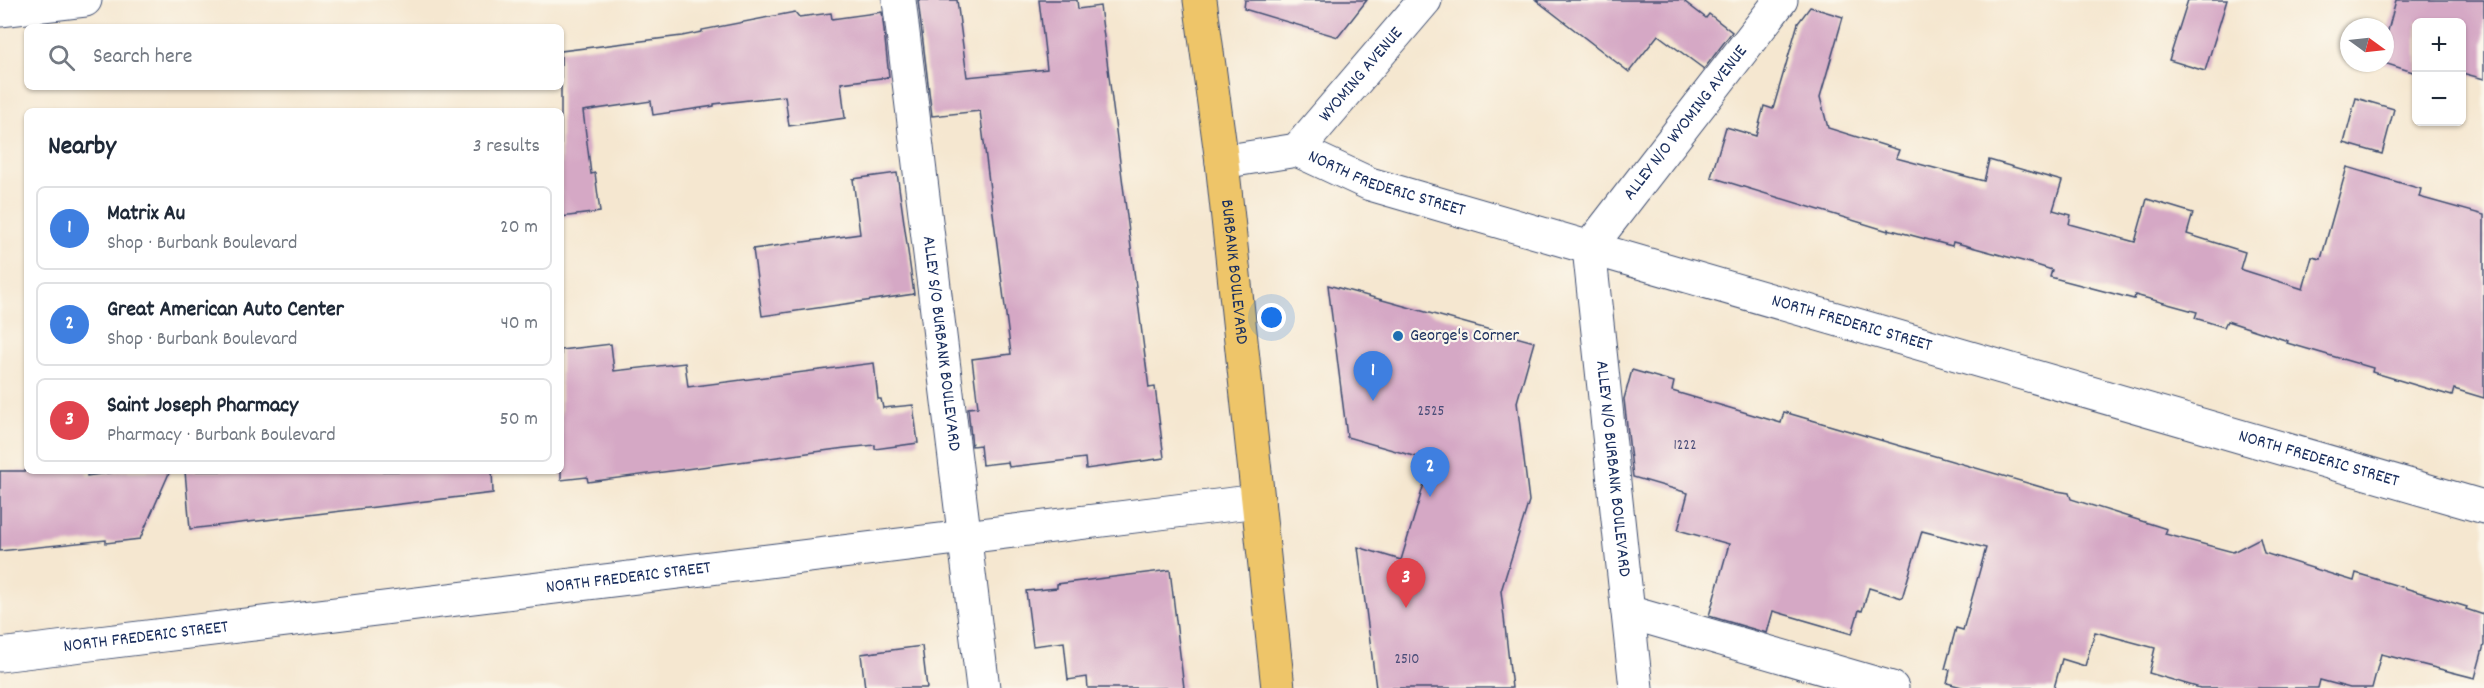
<!DOCTYPE html>
<html lang="en">
<head>
<meta charset="utf-8">
<style>
  :root { --surface:#fff; --page:#f2f2f3; --text:#1f2937; --muted:#747a83; --line:#e0e1e3; --accent:#db2777 }
  body { margin:0; font-family:Dekko,sans-serif; background:var(--page); color:var(--text) }
  .controls { position:absolute; right:18px; top:18px; display:grid; overflow:hidden; border-radius:9px; box-shadow:0 2px 4px #0004 }
  .controls button { width:54px; height:54px; display:grid; place-items:center; padding:0; border:0; border-bottom:2px solid var(--line); background:var(--surface); color:var(--text); font:30px sans-serif }
  .compass { position:absolute; left:2340px; top:18px; width:54px; height:54px; border-radius:50%; background:var(--surface); box-shadow:0 2px 4px #0004; rotate:105deg }
  .you { position:absolute; left:1272px; top:318px; width:21px; height:21px; margin:-15px; border:4px solid #fff; border-radius:50%; background:#1a73e8; box-shadow:0 0 0 9px #1a73e833 }
  .badge { display:grid; place-items:center; width:39px; height:39px; border-radius:50%; background:var(--accent); color:#fff; font-size:20px; font-weight:700 }
  .pin { position:absolute; translate:-50% -50px; filter:drop-shadow(0 2px 3px #0008) }
  .pin::after { content:''; position:absolute; top:32px; width:21px; height:18px; background:inherit; clip-path:polygon(0 0,100% 0,50% 100%) }
  .list { margin:0; padding:0; list-style:none }
  h2 { display:flex; justify-content:space-between; align-items:center; height:78px; margin:0; padding:0 24px; font-size:26px }
  h2 small { font-size:20px; font-weight:400; color:var(--muted) }
  .list li { display:grid; grid-template-columns:39px 1fr auto; gap:18px; align-items:center; box-sizing:border-box; height:84px; margin:0 12px 12px; padding:0 12px; border:2px solid var(--line); border-radius:9px }
  .list b { display:block; font-size:22px; white-space:nowrap }
  .list p { margin:0; font-size:20px; white-space:nowrap; color:var(--muted) }
  .list em { font-size:20px; font-style:normal; color:var(--muted) }
  .icon { flex:none; width:33px; height:33px; fill:none; stroke:currentColor; stroke-width:2; stroke-linecap:round; stroke-linejoin:round }
  .map { position:relative; flex:none; width:2484px; height:688px; overflow:hidden }
  .search { position:absolute; background:var(--surface); box-shadow:0 2px 4px #0004; left:24px; top:24px; width:540px; height:66px; display:flex; align-items:center; gap:15px; box-sizing:border-box; padding:0 21px; border-radius:9px; color:var(--muted); font-size:22px }
  .panel { position:absolute; background:var(--surface); box-shadow:0 2px 4px #0004; left:24px; top:108px; width:540px; height:366px; border-radius:9px }
  .map>svg:first-child { display:block }
  .building { fill:#d5a8c5 }
  .lines { fill:none; stroke-linecap:round; stroke-linejoin:round }
  .minor-casing { stroke:#3c4b6f; stroke-width:35 }
  .major-casing { stroke:#3c4b6f; stroke-width:35 }
  .minor { stroke:#fff; stroke-width:33 }
  .major { stroke:#eec569; stroke-width:33 }
  .poi-dot { fill:#1f6fb2; stroke:#fbf7ec; stroke-width:2 }
  .labels { text-anchor:middle; dominant-baseline:central; stroke-width:4.5; stroke-linejoin:round; paint-order:stroke }
  .number-label { font-size:15px; fill:#4a4d78 }
  .street-label { font-size:18px; fill:#1b2f5e; stroke:#fbf7ec }
  .poi-label { font-size:18px; fill:#1b2f5e; stroke:#fbf7ec; text-anchor:start }
</style>
</head>
<body>
<div class="map">
<svg width="2484" height="688" viewBox="0 0 2484 688">
  <rect width="100%" height="100%" fill="#fbf7ec"/>
  <filter id="ink" filterUnits="userSpaceOnUse"><feTurbulence type="fractalNoise" baseFrequency=".0167" numOctaves="2"/><feDisplacementMap in="SourceGraphic" scale="12" xChannelSelector="R" yChannelSelector="G"/><feConvolveMatrix kernelMatrix="1 2 1 2 8 2 1 2 1" color-interpolation-filters="sRGB"/></filter>
  <filter id="wash" filterUnits="userSpaceOnUse"><feTurbulence type="fractalNoise" baseFrequency=".008" numOctaves="4" result="noise"/><feDisplacementMap in="SourceGraphic" scale="24" xChannelSelector="R" yChannelSelector="G"/><feGaussianBlur stdDeviation="1.35" result="paint"/><feColorMatrix in="noise" values="0 0 0 0 0 0 0 0 0 0 0 0 0 0 0 0 0 1.4 0 .05"/><feComposite in="paint" operator="in"/></filter>
  <g filter="url(#wash)">
    <rect width="100%" height="100%" fill="#f5e7d0"/>
    <g id="blocks">
      <g class="building">
        <path d="M918 0H957L967 77 1047 69 1039 0H1077L1078 9 1100 6 1149 388 1155 387 1164 458 1086 469 1085 458 1009 467 1008 462 982 465 980 445 972 446 968 408 978 407 972 359 1011 354 980 111 932 116Z"/>
        <path d="M1245 0H1367L1338 37 1244 9Z"/>
        <path d="M1536 0H1686L1685 2 1706 18 1709 14 1732 32 1704 69 1658 35 1629 72Z"/>
        <path d="M2188 0H2227L2205 71 2169 60Z"/>
        <path d="M2396 0H2484V79L2462 73V22H2416V73L2384 63 2385 42Z"/>
        <path d="M1810 7 1843 17 1820 97 1828 128 1899 150 1896 158 1984 181 1989 160 2062 181 2053 210 2071 215 2069 224 2135 242 2147 199 2193 213 2187 234 2245 252 2240 269 2303 289 2312 257 2321 259 2347 167 2421 189 2419 197 2484 215V398L2454 389 2452 396 2372 372 2373 368 2287 343 2288 341 2227 321 2224 327 2195 318 2197 312 2135 295 2134 299 2050 277 2052 270 2030 263 1953 242 1952 246 1888 229V231L1711 177 1726 127 1756 136 1764 106 1773 109 1798 23Z"/>
        <path d="M795 12 799 17 831 13 832 19 882 12 889 77 841 83 845 118 789 126 785 96 714 104V106L653 115 651 101 583 111 591 174 595 173 600 212 561 217V51L682 36 702 32V30Z"/>
        <path d="M2356 98 2394 109 2382 154 2344 143Z"/>
        <path d="M897 173 914 294 762 316 753 249 860 234 853 179Z"/>
        <path d="M1328 285 1534 342 1517 402 1529 501 1501 591 1512 688H1376L1358 547 1401 560 1431 461 1347 437Z"/>
        <path d="M611 344 614 371 685 363 688 387 874 363 878 399H881L883 408 913 405 918 443 875 449V445L845 448 588 482 587 477 561 480V350Z"/>
        <path d="M1632 370 1674 382 1672 391 1781 423 1784 412 2051 490 2069 493 2071 499 2167 529 2165 534 2233 552 2260 538 2264 553 2354 581 2356 573 2467 607 2466 609 2484 615V645L2475 678 2381 654 2372 688H2350L2320 680 2318 688H2200L2149 673 2155 648 2095 632 2085 666 2062 659 2054 688H1965L1947 683 1950 670 1945 669 1956 628 1963 630 1986 548 1922 531 1902 598 1869 588 1862 611 1859 610 1852 634 1773 611 1767 633 1709 616 1729 544 1678 530 1688 493 1633 477 1624 399Z"/>
        <path d="M0 471H87V476L122 471H170L140 539 106 543V540L0 551Z"/>
        <path d="M185 471H492L493 493 190 529Z"/>
        <path d="M1170 570 1184 688H1088L1087 677 1068 680 1064 642 1033 646 1026 591 1057 588V584Z"/>
        <path d="M922 646 927 688H865L861 654Z"/>
      </g>
    </g>
  </g>
  <g filter="url(#ink)">
    <use href="#blocks" fill-opacity="0" stroke="#3c4b6f" stroke-width="1.5"/>
    <g class="lines">
      <defs>
        <g id="minor">
          <path id="s1" d="M899 0 983 688"/>
          <path d="M0 10 85 0"/>
          <path id="s2" d="M1297 150 1425 0"/>
          <path id="s3" d="M1222 162 1297 150 1370 184 2484 507"/>
          <path id="s4" d="M1589 248 1636 688"/>
          <path id="s5" d="M1589 248 1781 0"/>
          <path d="M1628 612 1892 688"/>
          <path id="s6" d="M0 655 1258 501"/>
        </g>
        <g id="major">
          <path id="s7" d="M1200 0 1222 162 1278 688"/>
        </g>
      </defs>
      <use href="#minor" class="minor-casing"/>
      <use href="#major" class="major-casing"/>
      <use href="#minor" class="minor"/>
      <use href="#major" class="major"/>
    </g>
  </g>
  <circle class="poi-dot" cx="1398" cy="336" r="6"/>
  <g class="labels">
    <g class="number-label">
      <text x="1431" y="412">2525</text>
      <text x="1685" y="446">1222</text>
      <text x="1407" y="660">2510</text>
    </g>
    <g class="street-label">
      <text stroke="none"><textPath href="#s2" startOffset="99">WYOMING AVENUE</textPath></text>
      <text stroke="none"><textPath href="#s5" startOffset="158">ALLEY N/O WYOMING AVENUE</textPath></text>
      <text stroke="none"><textPath href="#s3" startOffset="172">NORTH FREDERIC STREET</textPath></text>
      <text stroke="none"><textPath href="#s7" startOffset="274">BURBANK BOULEVARD</textPath></text>
      <text stroke="none"><textPath href="#s3" startOffset="658">NORTH FREDERIC STREET</textPath></text>
      <text stroke="none"><textPath href="#s1" startOffset="346">ALLEY S/O BURBANK BOULEVARD</textPath></text>
      <text stroke="none"><textPath href="#s3" startOffset="1144">NORTH FREDERIC STREET</textPath></text>
      <text stroke="none"><textPath href="#s4" startOffset="222">ALLEY N/O BURBANK BOULEVARD</textPath></text>
      <text stroke="none"><textPath href="#s6" startOffset="633">NORTH FREDERIC STREET</textPath></text>
      <text stroke="none"><textPath href="#s6" startOffset="147">NORTH FREDERIC STREET</textPath></text>
    </g>
    <g class="poi-label">
      <text x="1410" y="336">George's Corner</text>
    </g>
  </g>
</svg>
<div class="controls">
<button>+</button>
<button>−</button>
</div>
<svg class="compass" viewBox="-18 -18 36 36"><path d="M0-13l5 13h-10z" fill="#e53935"/><path d="M0 13l5-13h-10z" fill="#747a83"/></svg>
<div class="you"></div>
<div class="pin badge" style="left:1373px;top:401px;background:#3f7fe0">1</div>
<div class="pin badge" style="left:1430px;top:497px;background:#3f7fe0">2</div>
<div class="pin badge" style="left:1406px;top:608px;background:#e0444e">3</div>
<div class="search"><svg class="icon" aria-label="search" viewBox="0 0 24 24"><circle cx="10" cy="10" r="6"/><path d="M15 15l6 6"/></svg>Search here</div>
<section class="panel">
<h2>Nearby<small>3 results</small></h2>
<ul class="list">
<li><span class="badge" style="background:#3f7fe0">1</span><div><b>Matrix Au</b><p>Shop · Burbank Boulevard</p></div><em>20 m</em></li>
<li><span class="badge" style="background:#3f7fe0">2</span><div><b>Great American Auto Center</b><p>Shop · Burbank Boulevard</p></div><em>40 m</em></li>
<li><span class="badge" style="background:#e0444e">3</span><div><b>Saint Joseph Pharmacy</b><p>Pharmacy · Burbank Boulevard</p></div><em>50 m</em></li>
</ul>
</section>
</div>
</body>
</html>
